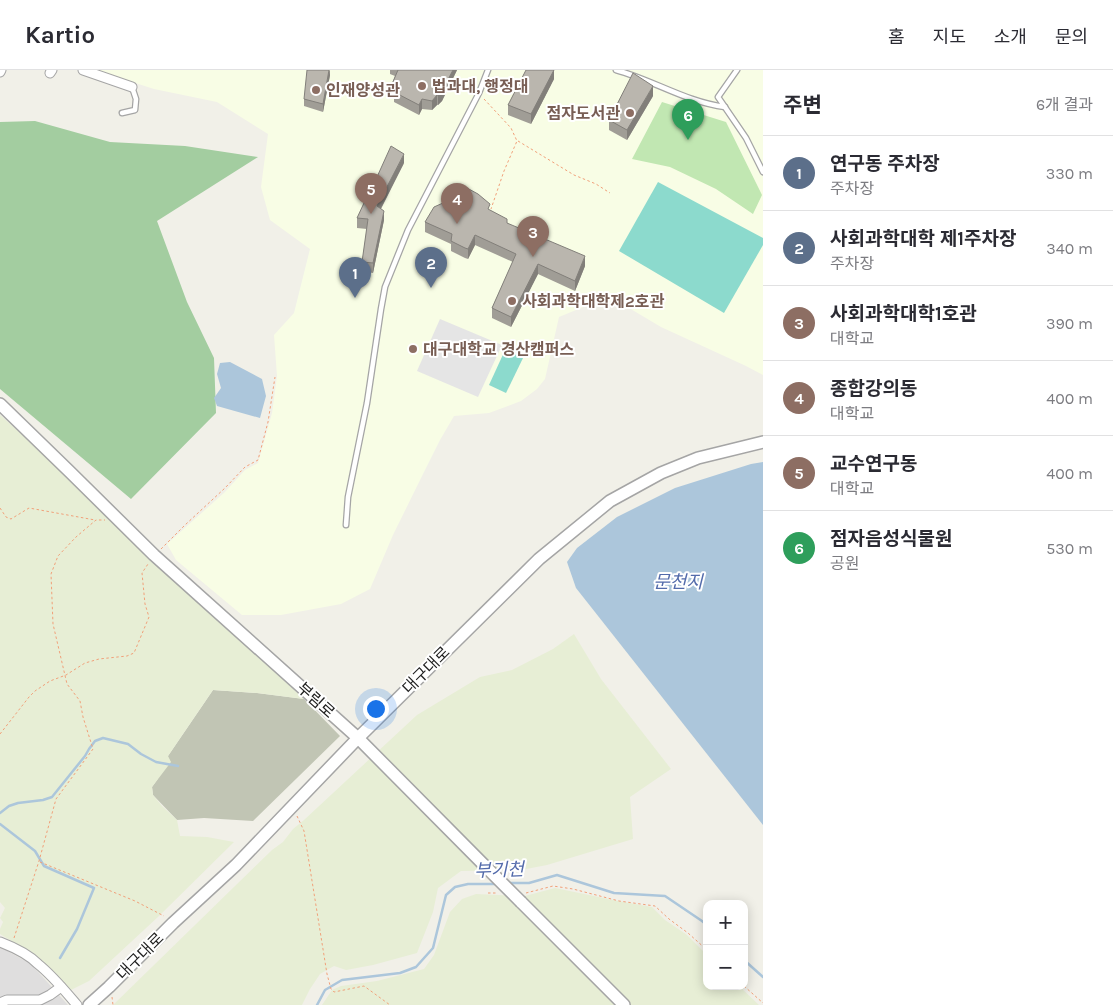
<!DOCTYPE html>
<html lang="ko">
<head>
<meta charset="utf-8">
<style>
  :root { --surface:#fff; --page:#f7f7f7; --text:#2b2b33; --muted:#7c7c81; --line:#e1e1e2; --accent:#c4360e }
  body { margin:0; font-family:Karla,"Noto Sans KR",sans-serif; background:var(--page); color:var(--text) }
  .controls { position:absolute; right:15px; bottom:15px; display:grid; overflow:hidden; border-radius:10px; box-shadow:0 2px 12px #0003 }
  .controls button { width:45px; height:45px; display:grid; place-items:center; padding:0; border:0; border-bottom:1px solid var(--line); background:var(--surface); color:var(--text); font:25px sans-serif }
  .you { position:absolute; left:375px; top:638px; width:18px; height:18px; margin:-12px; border:4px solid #fff; border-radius:50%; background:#1a73e8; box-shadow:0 0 0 8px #1a73e833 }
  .badge { display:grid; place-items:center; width:32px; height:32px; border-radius:50%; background:var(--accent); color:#fff; font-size:16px; font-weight:700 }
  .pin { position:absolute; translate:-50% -41px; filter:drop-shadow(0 1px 2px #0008) }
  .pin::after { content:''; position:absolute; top:26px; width:18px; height:15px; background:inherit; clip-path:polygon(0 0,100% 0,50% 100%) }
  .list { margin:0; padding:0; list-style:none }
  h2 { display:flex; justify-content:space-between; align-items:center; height:65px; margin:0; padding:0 20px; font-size:21px }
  h2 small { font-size:16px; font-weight:400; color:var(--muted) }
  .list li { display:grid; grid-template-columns:32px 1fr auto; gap:15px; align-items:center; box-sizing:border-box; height:75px; padding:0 20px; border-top:1px solid var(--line) }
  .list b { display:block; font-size:19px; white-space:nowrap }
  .list p { margin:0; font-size:16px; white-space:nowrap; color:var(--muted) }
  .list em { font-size:16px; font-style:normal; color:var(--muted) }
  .map { position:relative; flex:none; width:763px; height:935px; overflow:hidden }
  header { display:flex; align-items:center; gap:30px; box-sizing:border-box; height:70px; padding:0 25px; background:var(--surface); border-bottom:1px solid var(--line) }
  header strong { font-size:24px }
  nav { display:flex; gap:28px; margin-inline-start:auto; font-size:18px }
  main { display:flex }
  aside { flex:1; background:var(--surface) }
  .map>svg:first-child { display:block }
  .residential { fill:#dfdede }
  .education { fill:#f8fde5 }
  .construction { fill:#c1c5b4 }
  .farmland { fill:#e7eed5 }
  .grass { fill:#c1e7b2 }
  .forest { fill:#a3cda0 }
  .pitch { fill:#8cdacd }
  .parking { fill:#e5e5e5 }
  .water { fill:#acc6db }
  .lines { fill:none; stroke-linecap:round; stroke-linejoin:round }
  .stream { stroke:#acc6db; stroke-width:2.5 }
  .service-casing { stroke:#a5a5a5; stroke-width:7 }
  .minor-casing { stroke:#a5a5a5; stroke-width:11 }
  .tertiary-casing { stroke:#a5a5a5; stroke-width:14 }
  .path { stroke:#f1a079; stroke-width:1; stroke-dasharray:2.5 2.5; stroke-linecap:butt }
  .service { stroke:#fff; stroke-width:4.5 }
  .minor { stroke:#fff; stroke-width:9 }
  .tertiary { stroke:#fff; stroke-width:11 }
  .tertiary-bridge-casing { stroke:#a5a5a5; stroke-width:14; stroke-linecap:butt }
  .tertiary-bridge { stroke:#fff; stroke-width:11 }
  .wall { fill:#a09d96 }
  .shaded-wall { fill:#827f7a }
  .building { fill:#bab6ae; stroke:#827f7a }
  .education-dot { fill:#8d6e63; stroke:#fff; stroke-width:2 }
  .labels { text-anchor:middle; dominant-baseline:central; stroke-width:4; stroke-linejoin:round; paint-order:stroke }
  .education-label { font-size:16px; font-weight:bold; fill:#785e54; stroke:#fff; text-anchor:start }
  .street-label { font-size:16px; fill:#212121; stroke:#fff }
  .water-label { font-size:18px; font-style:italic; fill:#536bab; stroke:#fff }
</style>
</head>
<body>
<header>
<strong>Kartio</strong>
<nav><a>홈</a><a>지도</a><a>소개</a><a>문의</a></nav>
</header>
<main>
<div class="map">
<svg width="763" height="935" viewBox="0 0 763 935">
  <rect width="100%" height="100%" fill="#f1f0e8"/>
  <path class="residential" d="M0 877 31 894 68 935H0Z"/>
  <path class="education" d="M95 0H763V305L746 296 661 257 624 235 593 233 559 247 545 309 537 319 521 331 489 343 454 346 440 370 424 402 393 465 370 519 341 534 281 545H242L176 490 167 474 225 422 245 400 258 393 272 343 277 306 274 265 294 243 310 179 270 150 261 117 268 64 217 32 154 19Z"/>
  <path class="construction" d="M213 620 257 623 304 629 340 666 253 751 204 748 177 750 153 725 152 717 157 710 168 686Z"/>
  <g class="farmland">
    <path d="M0 345 62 400 146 483 304 629 257 623 213 620 168 686 171 692 152 717 153 725 162 736 177 750 180 766 207 767 234 772 159 846 89 911 71 920 39 888 0 864V859L3 852 0 848 5 838 0 832Z"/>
    <path d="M574 564 601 609 671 699 630 727 633 769 547 795 521 800 461 801 438 818 433 842 417 883 373 895 346 900 334 896 320 904 310 919 302 935H113L272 780 283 772 293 759 304 750 417 645 480 607 512 600 553 579Z"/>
    <path d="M555 818 618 831 652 837 665 850 687 865 707 885V916H739L759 935H322L332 920 341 916 377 911 424 899 434 885 450 842 462 829 476 824 525 826Z"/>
  </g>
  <path class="grass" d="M662 32 726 52 762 125 753 144 716 119 670 97 632 89Z"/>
  <path class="forest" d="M35 51 110 72 185 76 258 87 157 151 187 232 214 288 216 343 131 429 0 319V52Z"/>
  <g class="pitch">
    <path d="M658 112 763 168V175L724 243 619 181Z"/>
    <path d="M506 278 524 286 506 323 489 315Z"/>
  </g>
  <path class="parking" d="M440 249 502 275 478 327 417 301Z"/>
  <g class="water">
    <path d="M230 292 262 309 266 326 260 348 217 336 214 328 221 318 217 304 220 293Z"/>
    <path d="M763 392V755L576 518 567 492 577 478 617 447 675 418 751 394Z"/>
  </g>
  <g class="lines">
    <g class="stream">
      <path d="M0 743 9 736 18 733 43 730 52 727 85 686 89 679 95 671 103 668 128 674 141 684 156 692 178 696"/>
      <path d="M0 754 35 781 44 796 94 818 77 859 60 888"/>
      <path d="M509 813H529L557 805 614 823 665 826 702 851 707 855"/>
      <path d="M744 890 763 907"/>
      <path d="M317 935 325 920 342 910 400 903 416 897 433 878 446 825 455 817 468 814H496"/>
    </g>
    <defs>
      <g id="service">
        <path d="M616 0C653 10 686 32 725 37"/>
        <path d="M737 0 718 27 746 68 763 102"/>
        <path d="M122 43 135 40 136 29 132 17"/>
        <path d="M346 455 348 427 367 333 381 239 385 217 408 160 479 23 488 0"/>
      </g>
      <g id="minor">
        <path d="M83 0 132 17"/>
        <path d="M0 2 1 0"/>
        <path d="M50 3 52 0"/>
        <path d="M0 872C13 877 28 884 38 894 53 906 65 921 77 935"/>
        <path d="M0 933 7 930H40L50 925 61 917"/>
      </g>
      <g id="tertiary">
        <path d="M0 334 70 402 154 485 358 668 484 795"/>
        <path d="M521 832 624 935"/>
        <path d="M89 935 109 917 173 853 236 795 358 668 539 489 610 431 661 403 698 388 763 372"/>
      </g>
    </defs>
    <use href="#service" class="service-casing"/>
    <use href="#minor" class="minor-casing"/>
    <use href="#tertiary" class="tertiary-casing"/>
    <g class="path">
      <path d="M484 29 511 58 517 71 504 101 491 139"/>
      <path d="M518 71 574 105 596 114 610 123"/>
      <path d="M0 438 6 447 11 449 29 438 95 450"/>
      <path d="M161 479 185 455 225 418 245 397 258 390 268 352 275 307"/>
      <path d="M0 664 29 627 35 621 50 611 66 605 85 593 99 589 127 586 134 583 149 547 145 534 142 503 148 494"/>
      <path d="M297 746 304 761 327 904 331 919 334 922 364 916 390 935"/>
      <path d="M40 792 135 831 164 846"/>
      <path d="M488 823H497"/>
      <path d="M526 823 553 816 573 819 619 831 655 836 669 849 688 863 707 880"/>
      <path d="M14 868 39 791 56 729 93 679 83 647 80 631 67 614 53 554 51 504 58 486 76 467 96 450H105"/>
      <path d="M744 916 763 933"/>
      <path d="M112 927 113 935"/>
    </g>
    <use href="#service" class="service"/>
    <use href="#minor" class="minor"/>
    <use href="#tertiary" class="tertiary"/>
    <defs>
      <path id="tertiary-bridge" d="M484 795 521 832"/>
    </defs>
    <use href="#tertiary-bridge" class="tertiary-bridge-casing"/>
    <use href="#tertiary-bridge" class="tertiary-bridge"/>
  </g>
  <g class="wall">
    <path d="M330 0V5L323 42 304 36V29Z"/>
    <path d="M390 0H457L442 31 438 35H437L432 40 422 39 419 45 394 32V26L392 24V14L395 6 390 4Z"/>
    <path d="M554 0V9L531 54 508 45V35Z"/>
    <path d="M653 26 627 70 609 60V50Z"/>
    <path d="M404 93 381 139 384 150 373 203 362 201V192L367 159 357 158V148L372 118Z"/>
    <path d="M443 133 490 140 507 153 585 196 575 221 538 204 511 257 492 248V238L513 192 475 175 468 189 465 188 451 181V174L425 162V152Z"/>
  </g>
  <g class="shaded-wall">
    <path d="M329 0 330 5 323 42V34Z"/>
    <path d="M453 0H457L442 31 438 35V25Z"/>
    <path d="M554 0V9L531 54V44Z"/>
    <path d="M653 16V26L627 70V60Z"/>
    <path d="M437 25V35L432 40V31Z"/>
    <path d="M422 29V39L419 45V35Z"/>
    <path d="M404 84V93L377 146V136Z"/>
    <path d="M384 141V150L373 203V193Z"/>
    <path d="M475 165V175L468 189V179Z"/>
    <path d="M585 186V196L575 221V211Z"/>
    <path d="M538 194V204L511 257V247Z"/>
  </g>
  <g class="building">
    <path d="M307 0H329L323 34 304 29Z"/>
    <path d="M398 0H453L442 21 438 25H437L432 31 422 29 419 35 394 22 395 17 392 14Z"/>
    <path d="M526 0H554L531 44 508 35Z"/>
    <path d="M633 3 653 16 627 60 609 50Z"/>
    <path d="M391 76 404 84 377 136 384 141 373 193 362 192 368 149 357 148 364 133 366 121 372 118Z"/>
    <path d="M457 115 467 118 478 124 490 134 488 139 507 149V153L585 186 575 211 538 194 511 247 492 238 516 184 475 165 468 179 465 178 451 171 452 164 425 152 434 137 443 133Z"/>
  </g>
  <g class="education-dot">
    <circle cx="422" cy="16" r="5"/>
    <circle cx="316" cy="20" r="5"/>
    <circle cx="630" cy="43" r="5"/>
    <circle cx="512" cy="231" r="5"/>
    <circle cx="413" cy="279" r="5"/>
  </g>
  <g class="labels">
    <g class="education-label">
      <text x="432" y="16">법과대, 행정대</text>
      <text x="326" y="20">인재양성관</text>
      <text x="620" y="43" text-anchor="end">점자도서관</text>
      <text x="522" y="231">사회과학대학제2호관</text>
      <text x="423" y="279">대구대학교 경산캠퍼스</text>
    </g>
    <g class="street-label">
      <text transform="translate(426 600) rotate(-45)">대구대로</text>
      <text transform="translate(316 630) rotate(42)">부림로</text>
      <text transform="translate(140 886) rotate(-45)">대구대로</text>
    </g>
    <g class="water-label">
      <text x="678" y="512">문천지</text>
      <text transform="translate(499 800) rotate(-2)">부기천</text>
    </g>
  </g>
</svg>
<div class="controls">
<button>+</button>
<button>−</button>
</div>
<div class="you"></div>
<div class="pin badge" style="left:355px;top:228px;background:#5c6f8a">1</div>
<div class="pin badge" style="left:431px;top:218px;background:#5c6f8a">2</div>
<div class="pin badge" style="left:533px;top:187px;background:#8d6e63">3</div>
<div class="pin badge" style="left:457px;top:154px;background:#8d6e63">4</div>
<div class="pin badge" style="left:371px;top:144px;background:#8d6e63">5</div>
<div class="pin badge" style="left:688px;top:70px;background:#2e9e5b">6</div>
</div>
<aside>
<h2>주변<small>6개 결과</small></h2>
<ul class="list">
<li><span class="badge" style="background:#5c6f8a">1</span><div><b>연구동 주차장</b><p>주차장</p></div><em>330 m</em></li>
<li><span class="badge" style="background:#5c6f8a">2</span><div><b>사회과학대학 제1주차장</b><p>주차장</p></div><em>340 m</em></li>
<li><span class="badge" style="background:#8d6e63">3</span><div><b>사회과학대학1호관</b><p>대학교</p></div><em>390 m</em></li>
<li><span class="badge" style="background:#8d6e63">4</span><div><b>종합강의동</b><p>대학교</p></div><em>400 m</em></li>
<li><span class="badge" style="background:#8d6e63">5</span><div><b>교수연구동</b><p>대학교</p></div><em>400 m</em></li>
<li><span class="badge" style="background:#2e9e5b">6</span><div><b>점자음성식물원</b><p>공원</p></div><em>530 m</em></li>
</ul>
</aside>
</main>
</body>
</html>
